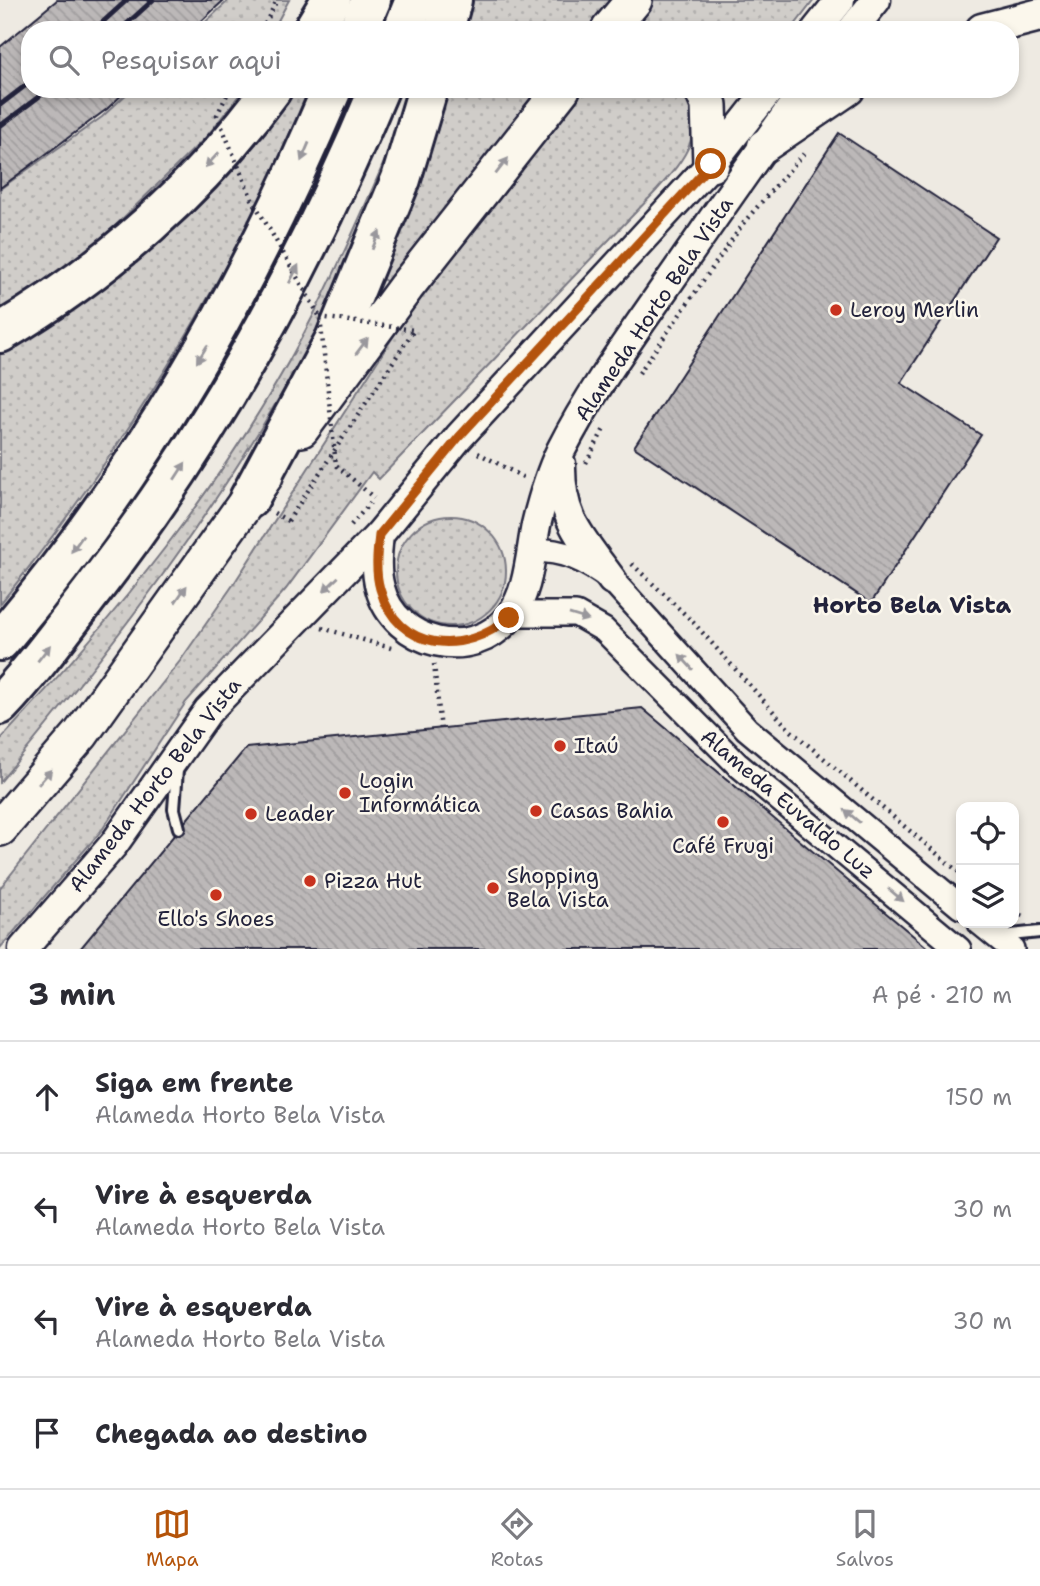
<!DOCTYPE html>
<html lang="pt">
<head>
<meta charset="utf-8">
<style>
  :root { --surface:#fff; --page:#f2f2f3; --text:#2b2b33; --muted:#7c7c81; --line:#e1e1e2; --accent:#b45309 }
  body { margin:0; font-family:"Shantell Sans",sans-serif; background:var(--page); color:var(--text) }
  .controls { position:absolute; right:21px; bottom:21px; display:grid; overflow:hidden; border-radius:14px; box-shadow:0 4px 10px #0003 }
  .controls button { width:63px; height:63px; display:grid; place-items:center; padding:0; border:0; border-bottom:2px solid var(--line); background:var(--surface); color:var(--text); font:35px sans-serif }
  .stop { position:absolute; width:21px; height:21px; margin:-16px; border:5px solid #b45309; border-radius:50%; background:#fff }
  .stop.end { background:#b45309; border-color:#fff; box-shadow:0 2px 7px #0008 }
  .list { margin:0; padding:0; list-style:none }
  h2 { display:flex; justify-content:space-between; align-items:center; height:91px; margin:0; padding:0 28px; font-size:30px }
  h2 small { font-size:23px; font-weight:400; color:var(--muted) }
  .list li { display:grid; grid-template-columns:46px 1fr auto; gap:21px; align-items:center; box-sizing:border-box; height:112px; padding:0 28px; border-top:2px solid var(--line) }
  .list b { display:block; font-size:26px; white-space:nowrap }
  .list p { margin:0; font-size:23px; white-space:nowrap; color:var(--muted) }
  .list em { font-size:23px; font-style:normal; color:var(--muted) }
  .icon { flex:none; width:38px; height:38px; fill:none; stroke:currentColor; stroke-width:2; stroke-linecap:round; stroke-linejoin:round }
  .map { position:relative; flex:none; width:1040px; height:949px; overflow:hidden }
  .search { position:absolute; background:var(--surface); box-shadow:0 4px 10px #0003; left:21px; right:21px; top:21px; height:77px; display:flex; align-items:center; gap:18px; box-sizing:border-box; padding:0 24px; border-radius:28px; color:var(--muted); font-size:26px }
  .sheet { height:539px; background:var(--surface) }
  nav { display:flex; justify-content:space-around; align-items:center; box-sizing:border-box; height:98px; border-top:2px solid var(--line); background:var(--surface); font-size:19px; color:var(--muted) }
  nav a { display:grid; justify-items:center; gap:4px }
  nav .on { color:var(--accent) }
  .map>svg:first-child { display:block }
  .grass { fill:url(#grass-dots); stroke:#797882; stroke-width:2 }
  .building { fill:url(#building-back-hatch); stroke:#22223b; stroke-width:2 }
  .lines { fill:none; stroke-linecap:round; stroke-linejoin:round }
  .service-casing { stroke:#22223b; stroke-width:16 }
  .minor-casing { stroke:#22223b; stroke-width:28 }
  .tertiary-casing { stroke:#22223b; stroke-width:33 }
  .secondary-casing { stroke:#22223b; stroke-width:37 }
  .primary-casing { stroke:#22223b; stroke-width:40 }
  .motorway-casing { stroke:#22223b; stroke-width:44 }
  .path { stroke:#22223b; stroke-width:4.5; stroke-dasharray:2 5; stroke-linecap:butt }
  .service { stroke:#fbf7ec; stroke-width:10 }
  .minor { stroke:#fbf7ec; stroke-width:23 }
  .tertiary { stroke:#fbf7ec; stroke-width:28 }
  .secondary { stroke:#fbf7ec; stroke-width:32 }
  .primary { stroke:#fbf7ec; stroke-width:35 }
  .motorway { stroke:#fbf7ec; stroke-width:38 }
  .rail { stroke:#22223b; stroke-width:5 }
  .path-bridge { stroke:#22223b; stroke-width:4.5; stroke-dasharray:2 5; stroke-linecap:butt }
  .oneway { fill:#99979c }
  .route { stroke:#b45309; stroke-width:9 }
  .poi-dot { fill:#c8321e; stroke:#fbf7ec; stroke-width:2.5 }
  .labels { text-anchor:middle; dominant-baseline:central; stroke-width:5; stroke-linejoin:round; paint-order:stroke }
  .street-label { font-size:21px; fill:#22223b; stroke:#fbf7ec }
  .poi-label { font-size:21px; fill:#22223b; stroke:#fbf7ec; text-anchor:start }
  .neighbourhood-label { font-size:23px; font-weight:bold; fill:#22223b; stroke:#fbf7ec }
</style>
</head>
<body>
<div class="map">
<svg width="1040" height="949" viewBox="0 0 1040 949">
  <defs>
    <pattern id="grass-dots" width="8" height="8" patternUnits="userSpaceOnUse" patternTransform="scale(1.75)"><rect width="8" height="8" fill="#d0cdc9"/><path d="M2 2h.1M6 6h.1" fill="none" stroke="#b2b0ae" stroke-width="1.8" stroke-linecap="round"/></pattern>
    <pattern id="building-back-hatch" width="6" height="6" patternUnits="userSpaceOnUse" patternTransform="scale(1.75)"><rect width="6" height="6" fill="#bcb8b8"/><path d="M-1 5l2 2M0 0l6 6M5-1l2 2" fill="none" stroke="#a19e9f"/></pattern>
  </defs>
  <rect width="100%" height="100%" fill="#eeeae2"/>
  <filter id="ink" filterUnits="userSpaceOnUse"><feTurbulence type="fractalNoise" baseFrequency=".0143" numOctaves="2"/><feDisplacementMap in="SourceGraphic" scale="14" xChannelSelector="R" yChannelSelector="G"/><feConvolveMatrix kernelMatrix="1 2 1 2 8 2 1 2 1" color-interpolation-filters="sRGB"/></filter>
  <g filter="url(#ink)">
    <g class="grass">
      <path d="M229 0H289L273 30H197Z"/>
      <path d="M471 0H611L587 30H462Z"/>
      <path d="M654 0H814L791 30H667L632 25Z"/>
      <path d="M132 89H244L207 136 116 225 68 267 0 313V189L102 117Z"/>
      <path d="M290 89H309C284 146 260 204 230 258 164 380 87 496 0 604V354L22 341Z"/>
      <path d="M444 89H538L389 283 381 278Z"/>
      <path d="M582 89H681C708 132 686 157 657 190L379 479 372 472 286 589 186 702 102 830 0 948V888L180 661 233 585 431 278Z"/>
      <path d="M396 134 398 136C370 206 345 278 309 345 224 502 114 645 0 782V740C115 617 223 486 302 337 337 271 367 203 396 134Z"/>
      <circle cx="451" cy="571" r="55"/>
    </g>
    <g class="building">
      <path d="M57 0H224L192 30H30V89H128L107 109 0 188V47Z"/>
      <path d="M839 133 996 237 901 383 981 435 871 603 634 447Z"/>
      <path d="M642 708 929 949H80L246 748Z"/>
    </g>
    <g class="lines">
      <defs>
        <g id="service">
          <path d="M177 770 174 809 179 828"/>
          <path d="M1001 936 1040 932"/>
        </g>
        <g id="minor">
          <path d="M532 550C565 550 585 560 612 580L747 729 961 907"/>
          <path d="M512 614H576L604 630 737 764 959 949"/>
          <path d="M980 923 1012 949"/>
        </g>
        <g id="tertiary">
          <path d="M816 30 840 0"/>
          <path d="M852 30 876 0"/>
          <path d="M561 464C560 519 581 537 612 580"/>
          <path d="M379 535C377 552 375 571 380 588 395 645 473 664 510 616 529 592 530 555 536 525 542 500 550 473 561 450 590 393 628 341 664 289 711 222 757 155 805 89"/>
          <path d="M23 949 114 844 208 711 379 535 459 437 711 164 770 89"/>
        </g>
        <g id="secondary">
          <path d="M982 30 1040 15"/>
          <path d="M764 146 848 89"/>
        </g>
        <g id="primary">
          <path d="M609 30 634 0"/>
          <path d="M702 89 709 105 711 164"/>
          <path d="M301 429 406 287 562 89"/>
          <path d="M0 828 81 734 265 476"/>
        </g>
        <g id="motorway">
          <path d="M313 30 331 0"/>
          <path d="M358 30 371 0"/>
          <path d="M403 30 415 0"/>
          <path d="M444 30 452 0"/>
          <path d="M0 333C104 272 201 187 272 89"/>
          <path d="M249 499 335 339 401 179 428 89"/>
          <path d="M0 641C142 474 247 290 332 89"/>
          <path d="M0 705C34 669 63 629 93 590 212 436 304 269 379 89"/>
        </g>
      </defs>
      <use href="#service" class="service-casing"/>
      <use href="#minor" class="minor-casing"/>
      <use href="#tertiary" class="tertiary-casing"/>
      <use href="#secondary" class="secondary-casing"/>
      <use href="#primary" class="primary-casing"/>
      <use href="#motorway" class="motorway-casing"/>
      <g class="path">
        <path d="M262 30 277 0"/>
        <path d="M639 373 745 221 806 151"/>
        <path d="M478 453 523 477"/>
        <path d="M586 463 605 427"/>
        <path d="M358 484 374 498"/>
        <path d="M274 513 288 521"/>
        <path d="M351 525 370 503"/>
        <path d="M632 564 692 621 789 729 961 874"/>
        <path d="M322 628 391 648"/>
        <path d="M434 664 441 730"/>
        <path d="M1014 913 1026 917"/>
      </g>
      <use href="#service" class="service"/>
      <use href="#minor" class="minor"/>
      <use href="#tertiary" class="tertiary"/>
      <use href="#secondary" class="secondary"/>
      <use href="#primary" class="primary"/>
      <use href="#motorway" class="motorway"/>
      <g class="rail">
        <path d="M94 30 127 0"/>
        <path d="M120 30 153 0"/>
        <path d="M0 105 30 82"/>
        <path d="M0 126 49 89"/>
      </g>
      <g class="path-bridge">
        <path d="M230 89 217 115 252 199 320 317 336 465 358 484"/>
        <path d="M288 521 414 330 320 317"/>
      </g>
    </g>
    <defs><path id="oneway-solid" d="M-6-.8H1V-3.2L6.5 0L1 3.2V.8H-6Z" transform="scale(1.75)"/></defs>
    <g class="oneway">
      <use href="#oneway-solid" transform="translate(305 152) rotate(113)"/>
      <use href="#oneway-solid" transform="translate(212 160) rotate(133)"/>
      <use href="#oneway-solid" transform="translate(502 166) rotate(-52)"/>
      <use href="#oneway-solid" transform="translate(376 240) rotate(-68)"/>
      <use href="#oneway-solid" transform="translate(294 274) rotate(-63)"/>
      <use href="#oneway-solid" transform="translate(362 346) rotate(-53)"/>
      <use href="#oneway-solid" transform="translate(202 354) rotate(122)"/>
      <use href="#oneway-solid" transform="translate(180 471) rotate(-57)"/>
      <use href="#oneway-solid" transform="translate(77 544) rotate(126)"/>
      <use href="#oneway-solid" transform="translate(331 584) rotate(136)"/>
      <use href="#oneway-solid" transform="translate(181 594) rotate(-55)"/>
      <use href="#oneway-solid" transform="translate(579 617) rotate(17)"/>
      <use href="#oneway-solid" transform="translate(44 653) rotate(-52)"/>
      <use href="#oneway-solid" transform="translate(686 662) rotate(-132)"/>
      <use href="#oneway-solid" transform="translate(45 777) rotate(-49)"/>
      <use href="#oneway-solid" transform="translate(852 816) rotate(-140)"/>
      <use href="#oneway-solid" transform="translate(896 895) rotate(40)"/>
    </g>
  </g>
  <g class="lines" filter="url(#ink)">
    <path class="route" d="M509 618C464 656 398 652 380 589 375 572 377 552 379 535L459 437 711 164"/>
  </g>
  <g class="poi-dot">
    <circle cx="836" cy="310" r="7"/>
    <circle cx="560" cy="746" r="7"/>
    <circle cx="345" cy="793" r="7"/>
    <circle cx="536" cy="811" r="7"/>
    <circle cx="251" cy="814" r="7"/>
    <circle cx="723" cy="822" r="7"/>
    <circle cx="310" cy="881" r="7"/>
    <circle cx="493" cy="888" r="7"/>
    <circle cx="216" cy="895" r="7"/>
  </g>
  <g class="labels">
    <g class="street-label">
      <text transform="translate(654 309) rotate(-56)">Alameda Horto Bela Vista</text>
      <text transform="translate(155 785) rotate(-52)">Alameda Horto Bela Vista</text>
      <text transform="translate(788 804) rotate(40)">Alameda Euvaldo Luz</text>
    </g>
    <g class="poi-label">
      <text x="850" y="310">Leroy Merlin</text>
      <text x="574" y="746">Itaú</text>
      <text x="359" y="781">Login<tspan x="359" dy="24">Informática</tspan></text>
      <text x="550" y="811">Casas Bahia</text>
      <text x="265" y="814">Leader</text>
      <text x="723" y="846" text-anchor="middle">Café Frugi</text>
      <text x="507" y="876">Shopping<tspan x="507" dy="24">Bela Vista</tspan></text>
      <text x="324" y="881">Pizza Hut</text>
      <text x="216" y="919" text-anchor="middle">Ello's Shoes</text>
    </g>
    <g class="neighbourhood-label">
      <text x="912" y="605">Horto Bela Vista</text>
    </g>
  </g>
</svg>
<div class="controls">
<button><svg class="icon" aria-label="locate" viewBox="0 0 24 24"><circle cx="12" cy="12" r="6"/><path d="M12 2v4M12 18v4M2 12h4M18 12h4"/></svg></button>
<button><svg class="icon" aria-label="layers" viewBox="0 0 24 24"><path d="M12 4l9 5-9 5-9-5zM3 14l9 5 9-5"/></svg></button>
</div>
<div class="stop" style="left:711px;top:164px"></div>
<div class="stop end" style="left:509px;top:618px"></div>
<div class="search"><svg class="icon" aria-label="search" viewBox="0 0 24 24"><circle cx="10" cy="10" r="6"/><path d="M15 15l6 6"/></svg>Pesquisar aqui</div>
</div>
<section class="sheet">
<h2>3 min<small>A pé · 210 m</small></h2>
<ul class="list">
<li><svg class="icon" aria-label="ahead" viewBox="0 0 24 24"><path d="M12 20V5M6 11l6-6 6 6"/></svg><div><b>Siga em frente</b><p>Alameda Horto Bela Vista</p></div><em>150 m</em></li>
<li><svg class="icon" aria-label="left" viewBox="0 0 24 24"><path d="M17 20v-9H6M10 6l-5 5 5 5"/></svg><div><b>Vire à esquerda</b><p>Alameda Horto Bela Vista</p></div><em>30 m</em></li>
<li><svg class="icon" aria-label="left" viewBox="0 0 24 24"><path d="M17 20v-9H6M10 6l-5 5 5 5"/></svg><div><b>Vire à esquerda</b><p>Alameda Horto Bela Vista</p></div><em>30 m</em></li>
<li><svg class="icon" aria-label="arrive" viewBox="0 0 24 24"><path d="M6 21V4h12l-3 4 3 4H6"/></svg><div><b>Chegada ao destino</b></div></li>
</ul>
</section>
<nav>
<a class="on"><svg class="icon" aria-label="map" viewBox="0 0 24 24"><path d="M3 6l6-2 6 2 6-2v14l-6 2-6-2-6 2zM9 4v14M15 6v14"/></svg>Mapa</a>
<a><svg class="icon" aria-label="directions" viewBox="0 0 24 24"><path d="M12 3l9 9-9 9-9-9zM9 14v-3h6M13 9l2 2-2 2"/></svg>Rotas</a>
<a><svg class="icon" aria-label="saved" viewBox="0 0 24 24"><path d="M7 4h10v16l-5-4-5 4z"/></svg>Salvos</a>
</nav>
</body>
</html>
